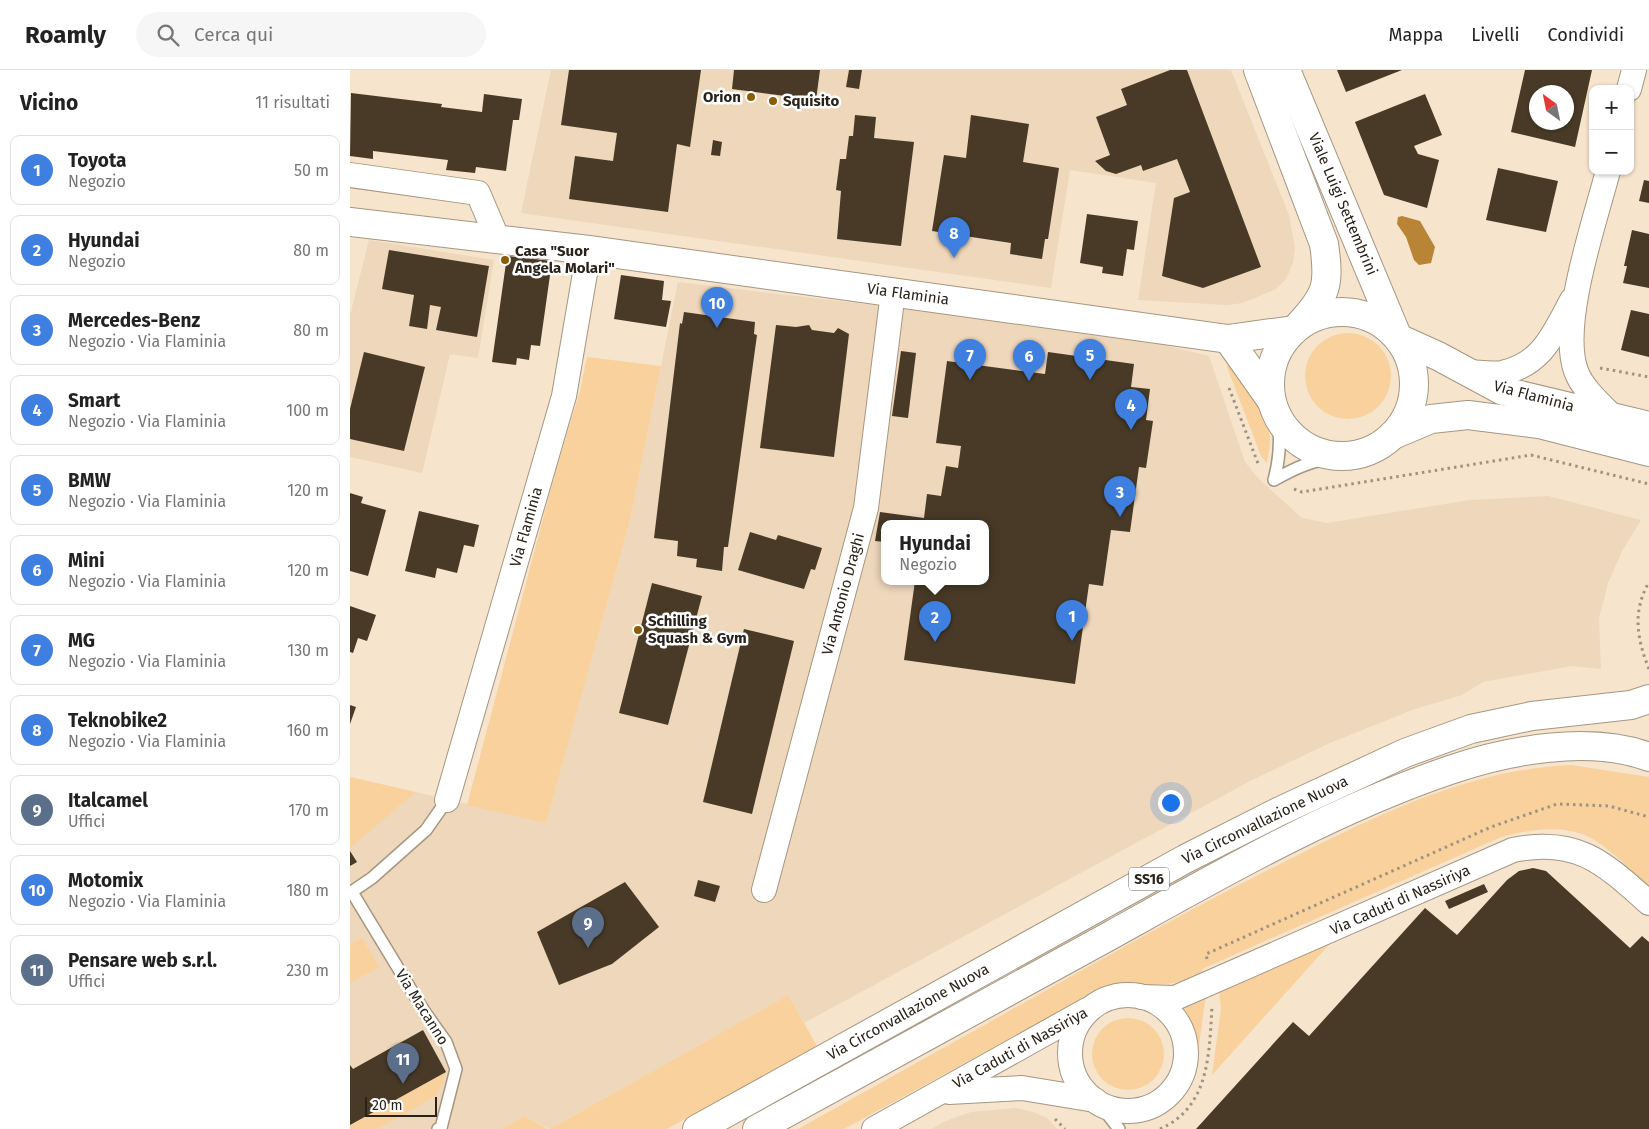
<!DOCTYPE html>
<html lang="it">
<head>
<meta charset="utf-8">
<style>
  :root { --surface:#fff; --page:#f6f6f6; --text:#222; --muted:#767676; --line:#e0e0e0; --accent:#1a73e8 }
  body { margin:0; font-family:"Fira Sans",sans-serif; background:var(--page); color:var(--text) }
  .controls { position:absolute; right:15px; top:15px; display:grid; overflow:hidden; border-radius:10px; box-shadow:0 1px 4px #0004 }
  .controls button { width:45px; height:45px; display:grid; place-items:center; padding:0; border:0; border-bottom:1px solid var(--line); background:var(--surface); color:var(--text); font:25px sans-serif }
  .compass { position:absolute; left:1179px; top:15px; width:45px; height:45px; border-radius:50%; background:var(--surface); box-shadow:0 1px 4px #0004; rotate:327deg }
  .scale { position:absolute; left:15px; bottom:12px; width:72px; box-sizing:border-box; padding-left:5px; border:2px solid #29221a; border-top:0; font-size:14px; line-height:18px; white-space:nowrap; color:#29221a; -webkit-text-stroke:4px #fff; paint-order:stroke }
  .you { position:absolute; left:820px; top:732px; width:18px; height:18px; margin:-12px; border:4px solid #fff; border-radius:50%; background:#1a73e8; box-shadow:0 0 0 8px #1a73e833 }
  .badge { display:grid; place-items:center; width:32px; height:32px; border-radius:50%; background:var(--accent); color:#fff; font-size:16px; font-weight:700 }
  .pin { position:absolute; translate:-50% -41px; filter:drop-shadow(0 1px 2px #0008) }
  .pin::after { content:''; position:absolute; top:26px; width:18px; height:15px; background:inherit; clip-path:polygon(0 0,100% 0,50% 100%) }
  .popup { position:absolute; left:531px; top:450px; width:108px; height:65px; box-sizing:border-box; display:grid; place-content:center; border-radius:10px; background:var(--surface); filter:drop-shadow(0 1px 4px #0005); font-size:16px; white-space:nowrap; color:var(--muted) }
  .popup b { font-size:19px; color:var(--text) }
  .popup::after { content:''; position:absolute; left:50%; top:100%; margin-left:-10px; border:10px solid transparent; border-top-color:var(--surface) }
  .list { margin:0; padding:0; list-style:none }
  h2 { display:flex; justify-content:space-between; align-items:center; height:65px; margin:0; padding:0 20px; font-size:21px }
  h2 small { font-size:16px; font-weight:400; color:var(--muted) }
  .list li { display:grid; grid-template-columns:32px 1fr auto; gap:15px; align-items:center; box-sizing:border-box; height:70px; margin:0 10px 10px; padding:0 10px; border:1px solid var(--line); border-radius:10px }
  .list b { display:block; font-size:19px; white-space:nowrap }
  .list p { margin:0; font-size:16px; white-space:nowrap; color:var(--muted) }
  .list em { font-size:16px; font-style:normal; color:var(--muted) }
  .icon { flex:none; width:28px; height:28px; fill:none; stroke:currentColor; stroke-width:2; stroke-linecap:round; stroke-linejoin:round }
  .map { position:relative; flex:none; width:1299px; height:1059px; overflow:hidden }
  header { display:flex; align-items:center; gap:30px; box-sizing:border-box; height:70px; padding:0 25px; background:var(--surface); border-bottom:1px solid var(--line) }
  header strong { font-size:24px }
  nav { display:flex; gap:28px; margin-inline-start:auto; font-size:18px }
  .search { width:350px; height:45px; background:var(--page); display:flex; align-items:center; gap:12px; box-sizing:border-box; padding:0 18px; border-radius:28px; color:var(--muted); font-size:19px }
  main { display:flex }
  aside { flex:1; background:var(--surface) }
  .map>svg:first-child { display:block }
  .built { fill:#eed7bb; fill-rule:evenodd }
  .green { fill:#f9d19d }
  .water { fill:#b98436 }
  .building { fill:#483a27; fill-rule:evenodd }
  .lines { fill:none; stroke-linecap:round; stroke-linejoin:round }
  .service-casing { stroke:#a69680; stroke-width:14 }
  .minor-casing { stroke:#a69680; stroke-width:26 }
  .tertiary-casing { stroke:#a69680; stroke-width:30 }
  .secondary-casing { stroke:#a69680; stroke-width:30 }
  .primary-casing { stroke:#a69680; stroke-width:30 }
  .path { stroke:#9f9281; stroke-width:3; stroke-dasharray:2.5 4; stroke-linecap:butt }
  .service { stroke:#fff; stroke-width:11 }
  .minor { stroke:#fff; stroke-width:24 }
  .tertiary { stroke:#fff; stroke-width:28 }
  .secondary { stroke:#fff; stroke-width:28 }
  .primary { stroke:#fff; stroke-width:28 }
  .poi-dot { fill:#8c5d05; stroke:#fff; stroke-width:2 }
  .labels { text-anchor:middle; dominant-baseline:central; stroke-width:5; stroke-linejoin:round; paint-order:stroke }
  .shield { fill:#fff; stroke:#69645f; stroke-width:1 }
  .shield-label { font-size:14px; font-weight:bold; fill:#29221a }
  .poi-label { font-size:15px; font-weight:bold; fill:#29221a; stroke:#fff; text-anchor:start }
  .street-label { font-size:15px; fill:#29221a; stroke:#fff }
</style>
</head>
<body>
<header>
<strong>Roamly</strong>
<div class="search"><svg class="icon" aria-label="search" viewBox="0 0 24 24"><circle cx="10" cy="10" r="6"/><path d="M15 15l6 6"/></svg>Cerca qui</div>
<nav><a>Mappa</a><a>Livelli</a><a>Condividi</a></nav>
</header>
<main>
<aside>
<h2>Vicino<small>11 risultati</small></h2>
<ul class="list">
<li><span class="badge" style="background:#3f7fe0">1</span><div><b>Toyota</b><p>Negozio</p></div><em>50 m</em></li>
<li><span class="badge" style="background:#3f7fe0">2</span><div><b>Hyundai</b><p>Negozio</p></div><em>80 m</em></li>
<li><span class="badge" style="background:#3f7fe0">3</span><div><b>Mercedes-Benz</b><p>Negozio · Via Flaminia</p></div><em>80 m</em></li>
<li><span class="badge" style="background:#3f7fe0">4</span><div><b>Smart</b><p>Negozio · Via Flaminia</p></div><em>100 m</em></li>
<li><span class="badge" style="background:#3f7fe0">5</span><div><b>BMW</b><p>Negozio · Via Flaminia</p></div><em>120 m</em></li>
<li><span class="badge" style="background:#3f7fe0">6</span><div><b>Mini</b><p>Negozio · Via Flaminia</p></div><em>120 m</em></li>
<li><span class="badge" style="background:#3f7fe0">7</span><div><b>MG</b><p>Negozio · Via Flaminia</p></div><em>130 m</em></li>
<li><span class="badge" style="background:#3f7fe0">8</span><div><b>Teknobike2</b><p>Negozio · Via Flaminia</p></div><em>160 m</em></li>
<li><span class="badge" style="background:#5c6f8a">9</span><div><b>Italcamel</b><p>Uffici</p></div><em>170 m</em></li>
<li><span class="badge" style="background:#3f7fe0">10</span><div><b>Motomix</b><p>Negozio · Via Flaminia</p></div><em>180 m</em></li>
<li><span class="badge" style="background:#5c6f8a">11</span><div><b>Pensare web s.r.l.</b><p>Uffici</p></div><em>230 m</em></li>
</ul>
</aside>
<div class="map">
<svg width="1299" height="1059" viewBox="0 0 1299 1059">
  <rect width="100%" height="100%" fill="#f6e4cd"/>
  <g class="built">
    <path d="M201 0H881L939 145 945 178 943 193 936 209 926 219 893 233 877 235 788 230 806 113 720 100 701 218 171 143Z"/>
    <path d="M19 170 144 190 128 288 100 284 72 403 0 387V245Z"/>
    <path d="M328 212 557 239 813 275 859 286 895 392 908 408 952 448 977 453 1120 430 1198 426 1291 450 1272 481 1258 513 1249 548 1251 599 1222 596 1133 612 1112 625 1065 639 980 673 902 710 454 953 438 925 200 1059 174 1046 152 1059H0V707L196 752 279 454ZM535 453H635V511H535Z"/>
    <path d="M666 1038 683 1042 697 1048 707 1059H582L593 1052 621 1042Z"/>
  </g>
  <g class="green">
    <circle cx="998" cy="306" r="43"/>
    <path d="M237 287 311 296 279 454 196 753 117 735 206 400 230 321Z"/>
    <path d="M876 294C897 308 919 343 920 370 920 377 918 385 917 393L911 386Z"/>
    <path d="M1221 695 1299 707V816C1282 802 1265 783 1246 771 1218 753 1179 759 1149 768L852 899 854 905C824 917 795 914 764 919 754 920 744 925 734 928L494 1059H448C554 1000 659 941 765 882 828 846 891 813 956 781 1040 739 1126 699 1221 695Z"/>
    <path d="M0 707 65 722 0 778Z"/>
    <path d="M12 868 29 897 0 913V875Z"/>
    <path d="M985 868 862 1005 871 939 869 920Z"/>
    <path d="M438 925 467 976 317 1059H200Z"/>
    <path d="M856 925 847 988C845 968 839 956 828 939Z"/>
    <circle cx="778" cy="984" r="36"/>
    <path d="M96 1002 90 1019 85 1026 66 1037 27 1059H0V1055Z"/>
    <path d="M174 1046 198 1059H152Z"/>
  </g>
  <path class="water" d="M1052 146 1070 151 1085 177 1081 193 1069 195 1064 190 1056 167 1047 154 1048 147Z"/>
  <g class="building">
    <path d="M219 0H351L340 77 327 74 318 142 219 129 225 86 263 91 267 63 211 55Z"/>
    <path d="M384 0H470L466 30 382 19Z"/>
    <path d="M499 0H512L509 19 496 17Z"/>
    <path d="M820 0H837L911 197 853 218 812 206 824 128 840 122 827 89 793 101 791 95 766 104 756 101 745 91 760 85 746 47 777 35 771 19Z"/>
    <path d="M987 0H1052L996 22Z"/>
    <path d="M1175 0H1242L1225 77 1161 62ZM1186 22H1216V52H1186Z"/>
    <path d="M1 23 92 34 91 37 132 42 134 24 172 29 169 50H163L156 101 126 97 125 103 96 100 98 90 23 81V89L0 86Z"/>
    <path d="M1075 24 1092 65 1064 76 1068 84 1089 90 1077 138 1034 125 1005 52Z"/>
    <path d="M505 45 526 47 524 68 564 72 551 176 487 169 491 121 486 120 490 89H496L499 66H503Z"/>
    <path d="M621 45 679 54 673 92 709 98 698 169H695L692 189 660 184 661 173 582 161 594 85 616 88Z"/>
    <path d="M363 70 372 72 370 86 361 85Z"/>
    <path d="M1148 98 1208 111 1196 162 1136 150Z"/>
    <path d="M1294 110 1299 111V133L1289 131Z"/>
    <path d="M737 144 788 151 784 180 777 179 773 206 752 203 753 197 730 193Z"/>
    <path d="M1282 160 1299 164V218L1273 213 1277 196H1274Z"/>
    <path d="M39 180 139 196 127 267 86 260 91 237 80 235 77 259 59 256 64 225 32 219Z"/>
    <path d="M157 186 202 191 190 276 181 275 179 290 167 288 166 295 142 292Z"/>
    <path d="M271 205 314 211 312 230 321 231 316 257 264 249Z"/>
    <path d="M1281 240 1299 244V287L1271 280Z"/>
    <path d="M334 242 405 252 404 264 407 265 378 477H374L372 501 346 497 347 489 327 486 328 471 304 468 330 253 332 254Z"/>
    <path d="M426 255 446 257 459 255 462 260 484 263 488 258 499 264 484 387 410 378Z"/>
    <path d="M551 281 566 283 558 348 542 346Z"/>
    <path d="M14 282 75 297 54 381 0 369V339Z"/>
    <path d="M698 282 784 294 781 317 800 319 796 350 803 351 796 398 789 397 780 462 761 460 753 516 739 514 725 614 554 590 565 511H635V453H535V472L525 471 530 442 574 448 577 424 591 426 596 396 608 398 611 376 586 373 597 291 695 304Z"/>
    <path d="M0 423 13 427 11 433 36 440 18 506 0 501Z"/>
    <path d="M69 441 129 455 124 477 114 475 107 503 87 498 85 508 55 501Z"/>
    <path d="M400 462 426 470 428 465 472 478 465 500 461 499 454 519 388 500Z"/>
    <path d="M302 513 352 526 318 655 269 643Z"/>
    <path d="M0 536 26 545 17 571 8 568 3 583 0 582Z"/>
    <path d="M394 559 444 571 402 744 353 732Z"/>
    <path d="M0 635 6 637 0 654Z"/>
    <path d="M0 781 7 792 0 796Z"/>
    <path d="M1183 798 1196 801 1280 878 1292 866 1299 872V1059H846L943 952 959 966 1075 838 1107 865 1157 810 1169 801Z"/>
    <path d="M348 810 370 816 365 832 344 826Z"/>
    <path d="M275 812 309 857 262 894 209 915 187 862Z"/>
    <path d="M1134 814 1138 822 1099 839 1095 831Z"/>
    <path d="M73 960 96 1002 0 1055V995L3 999Z"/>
  </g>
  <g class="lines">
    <defs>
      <g id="service">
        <path d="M928 348C931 370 930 388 924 410 945 398 963 390 987 387"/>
        <path d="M2 822 74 941 96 972 106 999 91 1058 88 1059"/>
        <path d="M0 823 22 808 76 760 97 730"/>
        <path d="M748 1032 769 1059"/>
      </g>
      <g id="minor">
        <path d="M1279 19 1284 0"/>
        <path d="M1258 101C1245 151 1209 254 1226 301 1232 318 1249 333 1262 346"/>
        <path d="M0 105 128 123 148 170"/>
        <path d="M1116 302C1127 302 1141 305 1152 303 1193 294 1204 263 1222 230"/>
        <path d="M97 730 214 326 239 180"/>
        <path d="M414 820 516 438 543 222"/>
        <circle cx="778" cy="983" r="58"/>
        <path d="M792 927 825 928 1163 780C1227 767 1253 792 1299 833"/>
        <path d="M599 1022 672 1018 745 1030"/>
        <path d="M524 1059 737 940"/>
      </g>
      <g id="tertiary">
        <path d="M0 152 239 180 878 269 944 260"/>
        <path d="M878 269 921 330"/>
      </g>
      <g id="secondary">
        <path d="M908 0 974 174C980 215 977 225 949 255"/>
        <path d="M936 0 1048 268 1088 286 1153 321 1299 356"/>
        <circle cx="992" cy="314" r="72"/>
        <path d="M1043 365 1081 349 1118 345 1189 354 1299 382"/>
      </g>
      <g id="primary">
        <path d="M347 1059 835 789 930 741 1055 683 1121 659 1182 646 1281 635 1299 629"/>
        <path d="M407 1059C526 994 644 929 763 864 871 804 982 740 1100 700 1158 680 1240 665 1299 687"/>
      </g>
    </defs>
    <use href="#service" class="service-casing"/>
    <use href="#minor" class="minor-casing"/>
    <use href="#tertiary" class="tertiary-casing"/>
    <use href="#secondary" class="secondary-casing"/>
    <use href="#primary" class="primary-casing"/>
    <g class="path">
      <path d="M1250 298 1299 307"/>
      <path d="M879 318 909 396"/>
      <path d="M944 419 952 422 1181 385 1299 414"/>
      <path d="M1299 599C1287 569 1282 542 1299 512"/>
      <path d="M857 889 856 884 1141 757 1207 734 1259 736 1299 747"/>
      <path d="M705 1049 715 1059"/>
      <path d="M810 1059C860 1037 859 983 862 937"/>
    </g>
    <use href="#service" class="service"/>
    <use href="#minor" class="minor"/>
    <use href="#tertiary" class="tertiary"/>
    <use href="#secondary" class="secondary"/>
    <use href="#primary" class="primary"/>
  </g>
  <g class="poi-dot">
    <circle cx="401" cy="27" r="5"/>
    <circle cx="423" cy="31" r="5"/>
    <circle cx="155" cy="190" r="5"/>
    <circle cx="288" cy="560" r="5"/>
  </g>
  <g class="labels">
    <rect class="shield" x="779" y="797.5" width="40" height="23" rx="4"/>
    <g class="shield-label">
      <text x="799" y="809">SS16</text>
    </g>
    <g class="poi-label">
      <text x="391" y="27" text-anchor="end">Orion</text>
      <text x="433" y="31">Squisito</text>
      <text x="165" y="181">Casa "Suor<tspan x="165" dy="17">Angela Molari"</tspan></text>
      <text x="298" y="551">Schilling<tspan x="298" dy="17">Squash &amp; Gym</tspan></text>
    </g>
    <g class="street-label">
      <text transform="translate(993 134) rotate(67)">Viale Luigi Settembrini</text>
      <text transform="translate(558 224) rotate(8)">Via Flaminia</text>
      <text transform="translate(1184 326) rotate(15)">Via Flaminia</text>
      <text transform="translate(176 457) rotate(-74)">Via Flaminia</text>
      <text transform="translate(493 524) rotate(-75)">Via Antonio Draghi</text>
      <text transform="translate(915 750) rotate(-26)">Via Circonvallazione Nuova</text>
      <text transform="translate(1050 830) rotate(-24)">Via Caduti di Nassiriya</text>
      <text transform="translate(72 937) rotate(58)">Via Macanno</text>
      <text transform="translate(558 942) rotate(-29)">Via Circonvallazione Nuova</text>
      <text transform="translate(670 978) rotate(-29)">Via Caduti di Nassiriya</text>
    </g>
  </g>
</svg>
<div class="controls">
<button>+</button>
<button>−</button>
</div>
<svg class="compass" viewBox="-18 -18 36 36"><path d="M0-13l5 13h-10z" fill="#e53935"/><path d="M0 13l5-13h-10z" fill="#767676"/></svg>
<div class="scale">20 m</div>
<div class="you"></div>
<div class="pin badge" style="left:722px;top:571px;background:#3f7fe0">1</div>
<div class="pin badge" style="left:585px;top:572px;background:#3f7fe0">2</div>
<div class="popup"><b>Hyundai</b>Negozio</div>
<div class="pin badge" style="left:770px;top:447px;background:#3f7fe0">3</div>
<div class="pin badge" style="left:781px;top:360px;background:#3f7fe0">4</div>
<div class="pin badge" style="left:740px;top:310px;background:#3f7fe0">5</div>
<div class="pin badge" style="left:679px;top:311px;background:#3f7fe0">6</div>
<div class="pin badge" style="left:620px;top:310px;background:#3f7fe0">7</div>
<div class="pin badge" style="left:604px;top:188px;background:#3f7fe0">8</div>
<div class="pin badge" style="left:238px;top:878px;background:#5c6f8a">9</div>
<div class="pin badge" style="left:367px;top:258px;background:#3f7fe0">10</div>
<div class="pin badge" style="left:53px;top:1014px;background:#5c6f8a">11</div>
</div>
</main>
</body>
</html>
